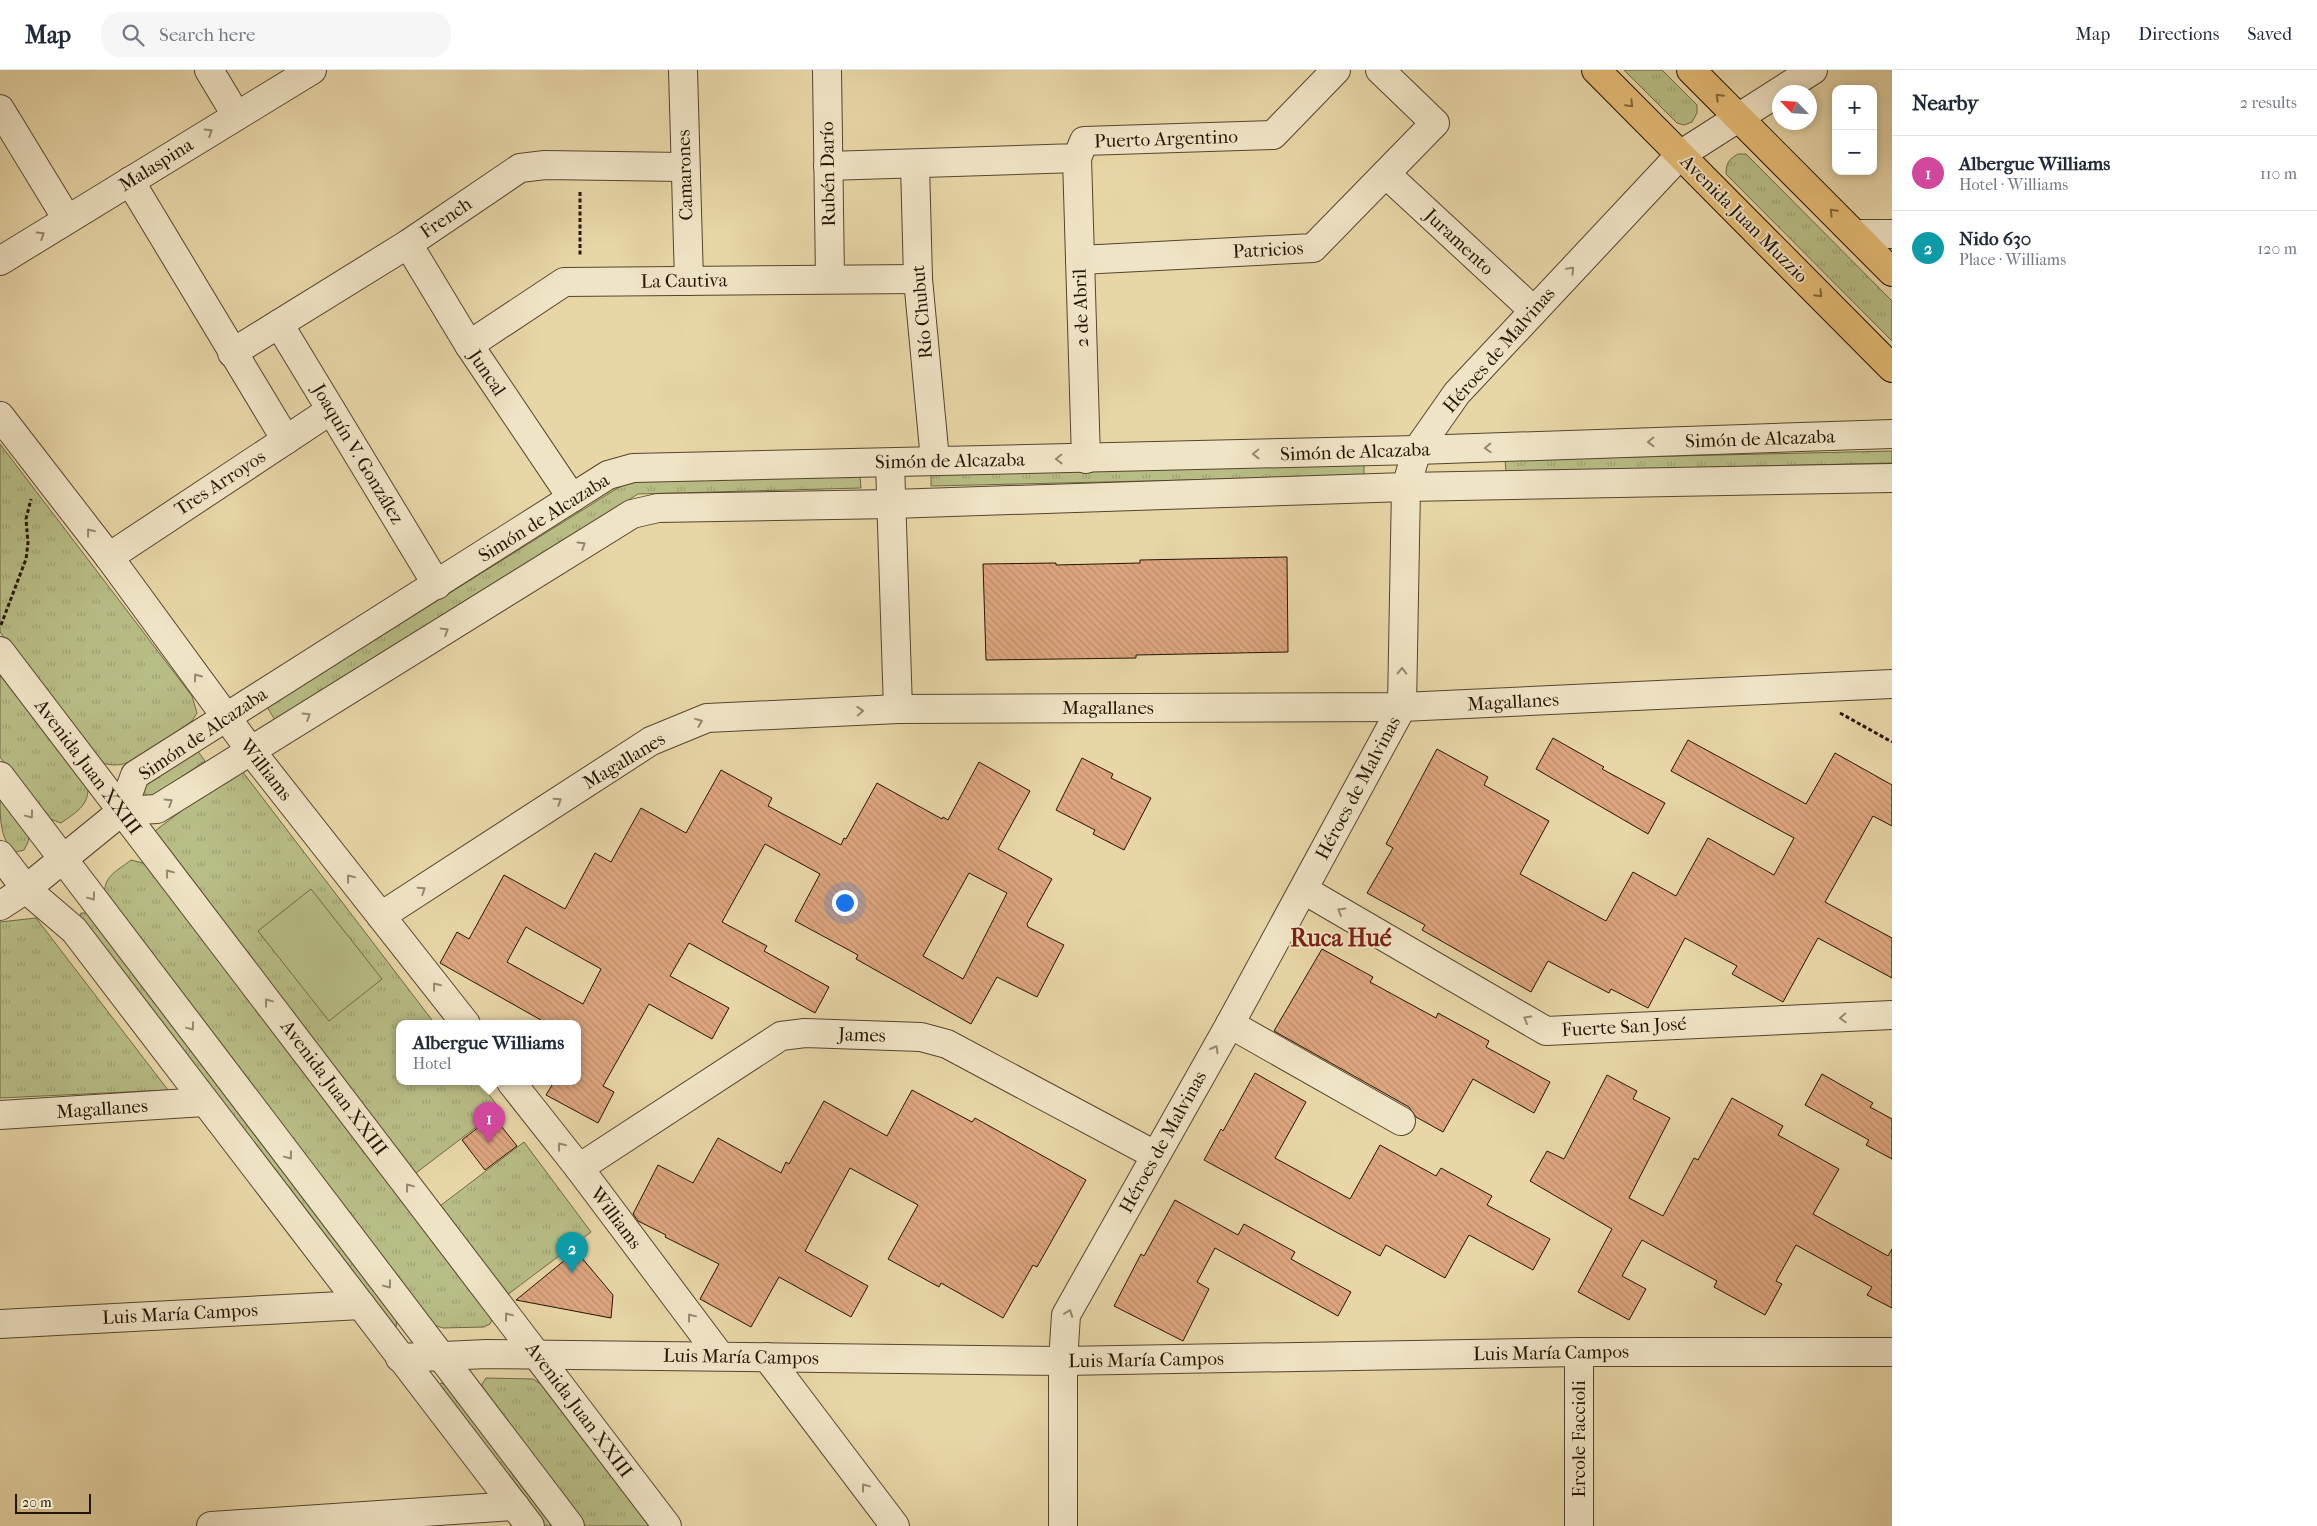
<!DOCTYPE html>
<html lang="en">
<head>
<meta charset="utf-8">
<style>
  :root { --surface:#fff; --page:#f6f6f7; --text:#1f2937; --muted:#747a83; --line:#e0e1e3; --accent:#8f2418 }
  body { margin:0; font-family:"IM FELL French Canon",serif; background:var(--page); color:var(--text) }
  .controls { position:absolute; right:15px; top:15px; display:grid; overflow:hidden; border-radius:10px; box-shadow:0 2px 8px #0003 }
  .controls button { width:45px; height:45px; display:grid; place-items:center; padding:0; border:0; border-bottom:1px solid var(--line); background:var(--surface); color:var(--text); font:25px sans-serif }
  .compass { position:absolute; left:1772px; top:15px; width:45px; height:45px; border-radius:50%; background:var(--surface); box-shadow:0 2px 8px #0003; rotate:295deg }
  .scale { position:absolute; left:15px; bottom:12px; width:76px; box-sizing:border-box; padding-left:5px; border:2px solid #251504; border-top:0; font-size:14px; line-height:18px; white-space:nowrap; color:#251504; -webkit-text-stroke:4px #f0e4c6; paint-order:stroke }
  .you { position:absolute; left:844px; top:832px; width:18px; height:18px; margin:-12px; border:4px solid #fff; border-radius:50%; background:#1a73e8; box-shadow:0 0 0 8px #1a73e833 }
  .badge { display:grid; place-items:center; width:32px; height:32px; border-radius:50%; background:var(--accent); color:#fff; font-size:16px; font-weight:700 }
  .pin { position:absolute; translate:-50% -41px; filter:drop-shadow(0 1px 2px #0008) }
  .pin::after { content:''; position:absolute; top:26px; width:18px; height:15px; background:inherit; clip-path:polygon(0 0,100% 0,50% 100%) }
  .popup { position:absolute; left:396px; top:950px; width:185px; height:65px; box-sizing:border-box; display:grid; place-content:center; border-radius:10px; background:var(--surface); filter:drop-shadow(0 1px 4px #0005); font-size:16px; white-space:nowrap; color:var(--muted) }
  .popup b { font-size:19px; color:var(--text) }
  .popup::after { content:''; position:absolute; left:50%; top:100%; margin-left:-10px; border:10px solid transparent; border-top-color:var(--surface) }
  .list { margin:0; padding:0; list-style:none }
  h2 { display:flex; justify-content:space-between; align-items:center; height:65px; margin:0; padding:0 20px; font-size:21px }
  h2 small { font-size:16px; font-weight:400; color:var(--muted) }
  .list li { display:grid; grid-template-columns:32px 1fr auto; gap:15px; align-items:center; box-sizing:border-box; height:75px; padding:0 20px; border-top:1px solid var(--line) }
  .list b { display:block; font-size:19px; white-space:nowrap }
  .list p { margin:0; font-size:16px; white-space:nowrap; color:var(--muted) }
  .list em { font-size:16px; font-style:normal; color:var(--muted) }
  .icon { flex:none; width:28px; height:28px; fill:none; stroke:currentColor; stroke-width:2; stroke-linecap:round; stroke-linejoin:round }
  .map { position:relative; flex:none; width:1892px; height:1456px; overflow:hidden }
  header { display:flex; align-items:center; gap:30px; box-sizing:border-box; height:70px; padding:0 25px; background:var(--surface); border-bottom:1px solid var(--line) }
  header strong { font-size:24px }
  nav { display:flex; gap:28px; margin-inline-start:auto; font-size:18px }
  .search { width:350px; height:45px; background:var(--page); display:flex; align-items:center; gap:12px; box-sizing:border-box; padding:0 18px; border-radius:20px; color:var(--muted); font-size:19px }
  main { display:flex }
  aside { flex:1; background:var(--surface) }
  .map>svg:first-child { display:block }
  .grass { fill:url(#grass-tufts); stroke:#6e6944 }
  .garden { fill:#b8bd85; stroke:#6e6944 }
  .building { fill:url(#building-back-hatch); stroke:#251504; fill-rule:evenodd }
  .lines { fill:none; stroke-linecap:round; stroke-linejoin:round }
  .minor-casing { stroke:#56452d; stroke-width:30 }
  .major-casing { stroke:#251504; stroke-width:30 }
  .path { stroke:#251504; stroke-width:3; stroke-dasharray:4 2.5; stroke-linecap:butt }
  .minor { stroke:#f0e4c6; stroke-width:28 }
  .major { stroke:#e4bb74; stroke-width:28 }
  .oneway { stroke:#84683c }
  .oneway2 { stroke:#95876f }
  .labels { text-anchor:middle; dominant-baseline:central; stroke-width:4; stroke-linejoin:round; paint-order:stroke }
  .street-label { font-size:19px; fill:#251504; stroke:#f0e4c6 }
  .district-label { font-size:24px; font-weight:bold; fill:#7a1f14; stroke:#f0e4c6 }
</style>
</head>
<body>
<header>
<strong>Map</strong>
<div class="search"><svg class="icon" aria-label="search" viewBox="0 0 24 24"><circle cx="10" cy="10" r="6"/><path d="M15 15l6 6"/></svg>Search here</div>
<nav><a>Map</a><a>Directions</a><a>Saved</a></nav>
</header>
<main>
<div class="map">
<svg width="1892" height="1456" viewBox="0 0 1892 1456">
  <defs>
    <pattern id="grass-tufts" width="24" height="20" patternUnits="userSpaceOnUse" patternTransform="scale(1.25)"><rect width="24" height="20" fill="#b8bd85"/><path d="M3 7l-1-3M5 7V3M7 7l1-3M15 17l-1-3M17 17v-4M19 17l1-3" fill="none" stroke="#9ea271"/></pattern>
    <pattern id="building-back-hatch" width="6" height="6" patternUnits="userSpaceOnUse" patternTransform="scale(1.25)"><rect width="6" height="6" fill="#dea67f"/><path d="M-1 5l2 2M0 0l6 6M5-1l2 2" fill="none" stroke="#be8e6c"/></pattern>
  </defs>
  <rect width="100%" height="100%" fill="#e8d6a7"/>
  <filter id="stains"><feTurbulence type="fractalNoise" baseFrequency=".004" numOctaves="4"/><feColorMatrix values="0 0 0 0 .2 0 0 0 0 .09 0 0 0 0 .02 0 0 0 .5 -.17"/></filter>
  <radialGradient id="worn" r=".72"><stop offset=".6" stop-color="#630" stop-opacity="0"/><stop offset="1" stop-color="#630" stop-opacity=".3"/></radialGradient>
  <g class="grass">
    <path d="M1624 0H1662L1697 35V43L1692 52 1684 55 1677 53Z"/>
    <path d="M1738 84H1746L1892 231V271L1726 104C1726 93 1729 89 1738 84Z"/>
    <path d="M0 374 192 626 197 643 192 651C167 668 128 709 97 690L0 562Z"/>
    <path d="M1892 381V393L1506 402 1505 390Z"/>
    <path d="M1364 394V406L931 416V404Z"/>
    <path d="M860 406 861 418 638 424 275 650 267 637 629 411Z"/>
    <path d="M0 600 88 717C89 736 75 743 61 753L45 747 0 687Z"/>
    <path d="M197 680 205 691 149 729 141 718Z"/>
    <path d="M239 697 435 954H400V1012H479L500 1039 412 1106 151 764Z"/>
    <path d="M0 727 29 765 28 772 24 780 16 782C0 772 0 748 0 727Z"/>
    <path d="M131 790 147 794 493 1247 490 1254 484 1257 443 1258 434 1255 105 828C102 806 116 802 131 790Z"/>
    <path d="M81 843H87L91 847 397 1250 396 1257 393 1259 79 849Z"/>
    <path d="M36 848 168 1020 0 1028V852Z"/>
    <path d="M524 1072 591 1162 503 1228 436 1139Z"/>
    <path d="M486 1308 533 1309 548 1319 651 1456H585L482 1320V1314Z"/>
    <path d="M441 1313 446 1315 555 1456H541L438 1316Z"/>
  </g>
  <path class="garden" d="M311 819 382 909 329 951 258 861Z"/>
  <g class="building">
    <path d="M1287 487 1288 582 1136 585V588L986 590 983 494 1056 493V495L1140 493V490Z"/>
    <path d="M1553 668 1604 697 1602 699 1665 733 1648 764 1536 699Z"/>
    <path d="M1688 670 1806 734 1835 683 1892 715V756L1873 746 1825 832 1892 868V908L1818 868 1783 932 1732 904 1737 896 1685 868 1648 938 1611 919 1609 923 1548 891 1531 922 1422 860 1425 855 1367 823 1393 778 1386 774 1437 679 1488 707 1484 715 1549 751 1520 804 1606 851 1633 802 1676 826 1708 768 1774 805 1794 768 1671 701Z"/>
    <path d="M1082 688 1113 704 1111 708 1151 728 1124 780 1093 764 1095 760 1056 740Z"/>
    <path d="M979 692 1030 721 998 779 1052 809 1027 854 1028 857 1064 875 1037 927 997 907 971 954 856 889 858 885 795 851 820 804 765 774 722 852 767 876 764 881 829 917 815 943 689 873 670 906 729 938 712 969 649 934 603 1016 614 1022 598 1053 546 1025 554 1012H578V954H548L440 893 457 862 469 869 504 805 565 839 595 783 611 792 641 738 686 763 721 700 772 728 768 736 841 775 844 768 846 769 877 713 942 749 943 747 948 750ZM969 803 1007 823 963 909 923 886ZM526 857 601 899 583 934 507 892Z"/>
    <path d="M1322 879 1373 907 1370 912 1436 948 1438 943 1489 971 1486 977 1550 1012 1534 1043 1473 1009 1443 1062 1416 1047 1409 1037 1274 961Z"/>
    <path d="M1255 1003 1306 1032 1275 1088 1350 1129 1380 1075 1436 1106 1441 1098 1492 1126 1487 1135 1550 1169 1533 1200 1469 1165 1445 1208 1386 1175 1380 1186 1204 1090 1221 1059 1223 1061Z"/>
    <path d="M1822 1004 1873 1033 1870 1037 1892 1049V1089L1866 1075 1869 1070 1805 1035Z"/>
    <path d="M1607 1005 1637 1021 1633 1029 1670 1048 1629 1128 1663 1146 1694 1088 1698 1090 1732 1028 1783 1056 1778 1065 1839 1099 1813 1144 1888 1186 1892 1179V1238L1867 1225 1872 1217 1796 1175 1776 1211 1782 1214 1765 1245 1714 1217 1717 1211 1642 1170 1622 1206 1646 1219 1629 1250 1578 1222 1612 1159 1530 1111 1547 1081 1564 1089Z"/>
    <path d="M912 1020 972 1052 975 1048 1086 1110 1037 1197 1033 1195 1003 1248 941 1213 939 1217 888 1189 918 1135 850 1098 805 1181 868 1216 851 1247 779 1207 751 1257 700 1229 719 1194 665 1167 666 1165 638 1151 633 1144 658 1095 693 1113 718 1068 781 1103 786 1092 789 1094 824 1031 887 1066Z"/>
    <path d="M493 1046 517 1076 485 1100 462 1070Z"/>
    <path d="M1175 1130 1238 1165 1244 1154 1295 1182 1291 1189 1351 1222 1338 1246 1215 1178 1197 1212 1209 1219 1183 1271 1114 1236 1141 1184 1144 1186Z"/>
    <path d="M576 1181 613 1225 611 1248 516 1230Z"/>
  </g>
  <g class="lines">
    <defs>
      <g id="minor">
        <path d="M209 0 236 45"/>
        <path d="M683 0 689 211"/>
        <path d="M827 0 830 208"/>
        <path d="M0 39 67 149"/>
        <path d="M1077 88 1086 389"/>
        <path d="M915 94 918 209 935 390"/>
        <path d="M828 96 1077 88 1084 71 1273 65 1336 0"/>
        <path d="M1386 104 1533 240"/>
        <path d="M130 111 286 370"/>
        <path d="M1855 164H1892"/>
        <path d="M408 174 469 275 572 428"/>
        <path d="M1080 190 1313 178 1435 53 1380 0"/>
        <path d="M0 191 312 0"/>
        <path d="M279 254 437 515"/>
        <path d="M469 275 564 212 918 209"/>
        <path d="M232 283 408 174 520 98 545 95 684 97"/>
        <path d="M0 346 109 487 251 681 466 954"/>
        <path d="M890 393 898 639"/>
        <path d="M109 487 331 340"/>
        <path d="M0 581 667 1456"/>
        <path d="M0 706 570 1456"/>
        <path d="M122 741 157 739 632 444 658 438 892 434 1406 417 1892 408"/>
        <path d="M0 785 26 819 74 860 530 1456"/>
        <path d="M1304 820 1546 961 1892 945"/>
        <path d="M0 836 26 819 122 741 135 705 608 405 633 398 1417 380 1892 364"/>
        <path d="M381 846 651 671 707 648 898 639 1402 637 1892 614"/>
        <path d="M1230 954 1401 1051"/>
        <path d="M511 1012 579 1098 720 1286"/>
        <path d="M0 1045 204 1032"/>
        <path d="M579 1098 781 966 805 963 921 967 947 974 1155 1085"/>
        <path d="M0 1254 361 1235"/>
        <path d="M1579 1282V1456"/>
        <path d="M767 1287 895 1456"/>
        <path d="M400 1288 487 1284 1063 1291 1579 1282H1892"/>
        <path d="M211 1456 515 1436"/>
        <path d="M1063 1456V1291L1066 1245 1230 954 1402 637 1406 417 1417 380 1457 323 1680 85 1813 0"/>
      </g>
      <g id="major">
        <path d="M1596 0 1892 298"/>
        <path d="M1691 0 1892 202"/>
      </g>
    </defs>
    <use href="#minor" class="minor-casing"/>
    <use href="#major" class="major-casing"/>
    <g class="path">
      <path d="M580 122V186"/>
      <path d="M1 555 26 489 28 473 26 449 31 429"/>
      <path d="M1840 643 1892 672"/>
    </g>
    <use href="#minor" class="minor"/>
    <use href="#major" class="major"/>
  </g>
  <defs><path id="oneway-chevron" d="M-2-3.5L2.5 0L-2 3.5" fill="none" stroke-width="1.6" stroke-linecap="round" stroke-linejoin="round" transform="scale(1.25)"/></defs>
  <g class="oneway">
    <use href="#oneway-chevron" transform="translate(1719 27) rotate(-135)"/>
    <use href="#oneway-chevron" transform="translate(1630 34) rotate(45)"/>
    <use href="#oneway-chevron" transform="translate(1833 142) rotate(-135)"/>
    <use href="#oneway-chevron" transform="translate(1819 224) rotate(45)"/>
  </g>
  <g class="oneway2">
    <use href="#oneway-chevron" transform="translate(209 62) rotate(-32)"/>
    <use href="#oneway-chevron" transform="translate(41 165) rotate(-32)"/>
    <use href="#oneway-chevron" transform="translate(1571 200) rotate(-46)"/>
    <use href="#oneway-chevron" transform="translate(1651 372) rotate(178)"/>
    <use href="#oneway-chevron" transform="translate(1488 378) rotate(178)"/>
    <use href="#oneway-chevron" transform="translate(1256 384) rotate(179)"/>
    <use href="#oneway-chevron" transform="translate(1059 389) rotate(179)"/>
    <use href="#oneway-chevron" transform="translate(90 462) rotate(-128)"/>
    <use href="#oneway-chevron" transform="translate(582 475) rotate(-32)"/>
    <use href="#oneway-chevron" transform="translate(445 561) rotate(-32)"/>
    <use href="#oneway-chevron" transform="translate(1402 601) rotate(-89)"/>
    <use href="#oneway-chevron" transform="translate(197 607) rotate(-126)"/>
    <use href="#oneway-chevron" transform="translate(860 641) rotate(-3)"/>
    <use href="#oneway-chevron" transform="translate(307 646) rotate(-32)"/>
    <use href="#oneway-chevron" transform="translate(699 652) rotate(-22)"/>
    <use href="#oneway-chevron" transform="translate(558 731) rotate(-33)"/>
    <use href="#oneway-chevron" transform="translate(169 732) rotate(-32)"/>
    <use href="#oneway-chevron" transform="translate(30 745) rotate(53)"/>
    <use href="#oneway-chevron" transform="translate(169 803) rotate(-127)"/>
    <use href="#oneway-chevron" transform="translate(350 808) rotate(-128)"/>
    <use href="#oneway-chevron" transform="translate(422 820) rotate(-33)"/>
    <use href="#oneway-chevron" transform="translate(92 827) rotate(53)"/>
    <use href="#oneway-chevron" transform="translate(1341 841) rotate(-150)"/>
    <use href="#oneway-chevron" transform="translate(436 916) rotate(-128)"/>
    <use href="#oneway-chevron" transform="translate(268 932) rotate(-127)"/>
    <use href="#oneway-chevron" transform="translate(1843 948) rotate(177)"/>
    <use href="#oneway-chevron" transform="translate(1527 949) rotate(-150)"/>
    <use href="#oneway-chevron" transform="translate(191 957) rotate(53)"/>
    <use href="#oneway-chevron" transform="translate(1215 979) rotate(-60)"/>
    <use href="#oneway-chevron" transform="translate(561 1076) rotate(-128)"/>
    <use href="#oneway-chevron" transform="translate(289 1086) rotate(53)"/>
    <use href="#oneway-chevron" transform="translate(409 1117) rotate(-127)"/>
    <use href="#oneway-chevron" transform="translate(388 1215) rotate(53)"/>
    <use href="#oneway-chevron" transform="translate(1069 1243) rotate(-70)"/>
    <use href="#oneway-chevron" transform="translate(508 1246) rotate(-127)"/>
    <use href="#oneway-chevron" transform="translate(691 1247) rotate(-127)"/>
    <use href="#oneway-chevron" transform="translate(865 1417) rotate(-127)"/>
  </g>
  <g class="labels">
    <g class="street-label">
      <text transform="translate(1166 69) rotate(-2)">Puerto Argentino</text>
      <text transform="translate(156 95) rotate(-32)">Malaspina</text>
      <text transform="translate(828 104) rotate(-91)">Rubén Darío</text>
      <text transform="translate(685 105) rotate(-92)">Camarones</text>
      <text transform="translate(446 148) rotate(-34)">French</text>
      <text transform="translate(1744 149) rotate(45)">Avenida Juan Muzzio</text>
      <text transform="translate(1459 172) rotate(43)">Juramento</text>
      <text transform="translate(1268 180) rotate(-3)">Patricios</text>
      <text transform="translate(684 211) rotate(-1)">La Cautiva</text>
      <text transform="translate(1081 238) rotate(-92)">2 de Abril</text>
      <text transform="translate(922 242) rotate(-95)">Río Chubut</text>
      <text transform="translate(1499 280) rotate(-49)">Héroes de Malvinas</text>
      <text transform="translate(487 303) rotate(56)">Juncal</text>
      <text transform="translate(1760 369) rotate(-2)">Simón de Alcazaba</text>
      <text transform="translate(1355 382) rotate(-2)">Simón de Alcazaba</text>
      <text transform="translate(358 384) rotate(59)">Joaquín V. González</text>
      <text transform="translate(950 391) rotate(-1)">Simón de Alcazaba</text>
      <text transform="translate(220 413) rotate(-33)">Tres Arroyos</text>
      <text transform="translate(544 448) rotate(-32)">Simón de Alcazaba</text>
      <text transform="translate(1513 632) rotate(-3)">Magallanes</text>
      <text x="1108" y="638">Magallanes</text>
      <text transform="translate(203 664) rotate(-34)">Simón de Alcazaba</text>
      <text transform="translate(624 691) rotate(-31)">Magallanes</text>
      <text transform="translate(88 697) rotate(53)">Avenida Juan XXIII</text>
      <text transform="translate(266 700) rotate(52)">Williams</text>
      <text transform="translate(1358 718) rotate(-62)">Héroes de Malvinas</text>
      <text transform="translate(1624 957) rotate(-3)">Fuerte San José</text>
      <text transform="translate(862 965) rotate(2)">James</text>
      <text transform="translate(334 1018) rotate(53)">Avenida Juan XXIII</text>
      <text transform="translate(102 1039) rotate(-4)">Magallanes</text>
      <text transform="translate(1163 1072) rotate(-61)">Héroes de Malvinas</text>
      <text transform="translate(616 1148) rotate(53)">Williams</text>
      <text transform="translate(180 1244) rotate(-3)">Luis María Campos</text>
      <text transform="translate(1551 1283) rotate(-1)">Luis María Campos</text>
      <text transform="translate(741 1287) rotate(1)">Luis María Campos</text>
      <text transform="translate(1146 1290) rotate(-1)">Luis María Campos</text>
      <text transform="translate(579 1340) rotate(53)">Avenida Juan XXIII</text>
      <text transform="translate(1579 1369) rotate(-90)">Ercole Faccioli</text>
    </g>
    <g class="district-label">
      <text x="1341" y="868">Ruca Hué</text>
    </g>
  </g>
  <rect width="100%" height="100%" filter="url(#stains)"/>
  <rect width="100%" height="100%" fill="url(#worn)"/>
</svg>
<div class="controls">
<button>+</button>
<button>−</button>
</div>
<svg class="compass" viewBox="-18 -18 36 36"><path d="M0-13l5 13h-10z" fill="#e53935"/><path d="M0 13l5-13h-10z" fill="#747a83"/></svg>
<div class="scale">20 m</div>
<div class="you"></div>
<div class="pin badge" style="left:489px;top:1073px;background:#d1479c">1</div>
<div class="popup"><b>Albergue Williams</b>Hotel</div>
<div class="pin badge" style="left:572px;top:1203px;background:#0f9aa8">2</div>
</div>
<aside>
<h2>Nearby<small>2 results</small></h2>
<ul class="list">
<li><span class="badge" style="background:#d1479c">1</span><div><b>Albergue Williams</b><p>Hotel · Williams</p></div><em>110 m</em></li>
<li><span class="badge" style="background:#0f9aa8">2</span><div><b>Nido 630</b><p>Place · Williams</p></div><em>120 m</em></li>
</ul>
</aside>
</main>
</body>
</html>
